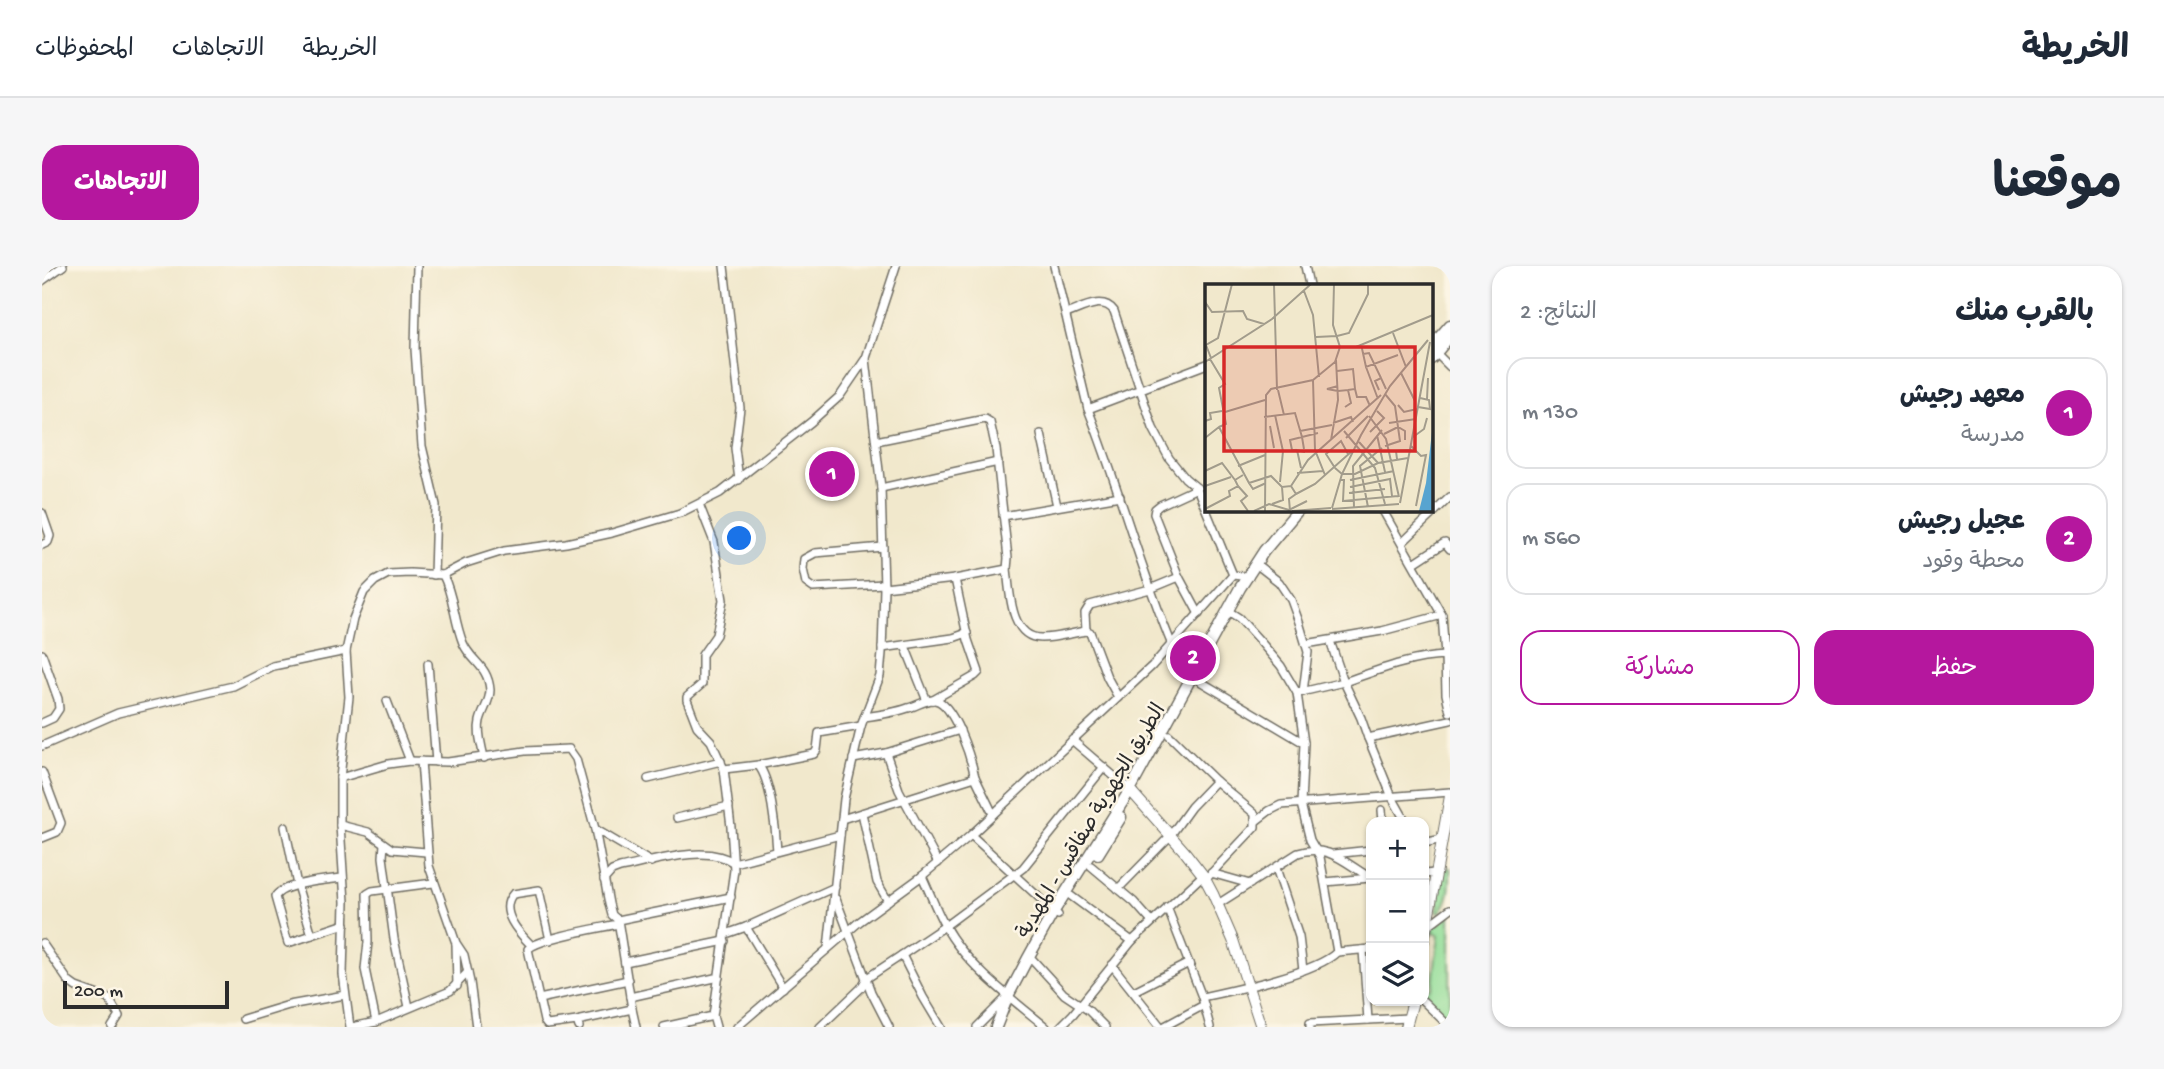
<!DOCTYPE html>
<html lang="ar">
<head>
<meta charset="utf-8">
<style>
  :root { --surface:#fff; --page:#f6f6f7; --text:#1f2937; --muted:#747a83; --line:#e0e1e3; --accent:#b5179e }
  body { margin:0; font-family:"Gochi Hand","Playpen Sans Arabic",sans-serif; background:var(--page); color:var(--text); direction:rtl }
  .controls { position:absolute; right:21px; bottom:21px; display:grid; overflow:hidden; border-radius:14px; box-shadow:0 2px 5px #0004 }
  .controls button { width:63px; height:63px; display:grid; place-items:center; padding:0; border:0; border-bottom:2px solid var(--line); background:var(--surface); color:var(--text); font:35px sans-serif }
  .scale { position:absolute; left:21px; bottom:18px; width:166px; box-sizing:border-box; padding-left:7px; border:4px solid #2b2b2b; border-top:0; font-size:19px; line-height:24px; white-space:nowrap; color:#2b2b2b; -webkit-text-stroke:5px #fcf5e5; paint-order:stroke }
  .you { position:absolute; left:698px; top:273px; width:24px; height:24px; margin:-18px; border:5px solid #fff; border-radius:50%; background:#1a73e8; box-shadow:0 0 0 10px #1a73e833 }
  .badge { display:grid; place-items:center; width:46px; height:46px; border-radius:50%; background:var(--accent); color:#fff; font-size:23px; font-weight:700 }
  .pin { position:absolute; translate:-50% -50%; border:4px solid #fff; box-shadow:0 2px 7px #0006 }
  .list { margin:0; padding:0; list-style:none }
  h2 { display:flex; justify-content:space-between; align-items:center; height:91px; margin:0; padding:0 28px; font-size:30px }
  h2 small { font-size:23px; font-weight:400; color:var(--muted) }
  .list li { display:grid; grid-template-columns:46px 1fr auto; gap:21px; align-items:center; box-sizing:border-box; height:112px; margin:0 14px 14px; padding:0 14px; border:2px solid var(--line); border-radius:21px }
  .list b { display:block; font-size:26px; white-space:nowrap }
  .list p { margin:0; font-size:23px; white-space:nowrap; color:var(--muted) }
  .list em { font-size:23px; font-style:normal; color:var(--muted) }
  .actions { display:flex; gap:14px; padding:21px 28px }
  .actions a { flex:1; padding:16px 0; border:2px solid var(--accent); border-radius:21px; text-align:center; font-size:24px; color:var(--accent) }
  .actions .main { background:var(--accent); color:#fff }
  .icon { flex:none; width:38px; height:38px; fill:none; stroke:currentColor; stroke-width:2; stroke-linecap:round; stroke-linejoin:round }
  .map { position:relative; flex:none; width:1408px; height:761px; overflow:hidden; direction:ltr; border-radius:21px }
  header { display:flex; align-items:center; gap:42px; box-sizing:border-box; height:98px; padding:0 35px; background:var(--surface); border-bottom:2px solid var(--line) }
  header strong { font-size:33px }
  nav { display:flex; gap:38px; margin-inline-start:auto; font-size:24px }
  .intro { display:flex; align-items:center; justify-content:space-between; box-sizing:border-box; height:168px; padding:0 42px }
  h1 { margin:0; font-size:49px }
  .button { padding:18px 32px; border-radius:21px; background:var(--accent); color:#fff; font-size:24px; font-weight:700 }
  main { display:flex; gap:42px; padding:0 42px }
  aside { flex:1; background:var(--surface); border-radius:21px; box-shadow:0 2px 5px #0004 }
  .map>svg:first-child { display:block }
  .green { fill:#94de9a; stroke:#608462; stroke-width:2 }
  .lines { fill:none; stroke-linecap:round; stroke-linejoin:round }
  .street-casing { stroke:#706d63; stroke-width:10 }
  .secondary-casing { stroke:#706d63; stroke-width:12 }
  .primary-casing { stroke:#706d63; stroke-width:13 }
  .street { stroke:#fff; stroke-width:7 }
  .secondary { stroke:#fff; stroke-width:10 }
  .primary { stroke:#fff; stroke-width:10 }
  .labels { text-anchor:middle; dominant-baseline:central; stroke-width:5; stroke-linejoin:round; paint-order:stroke }
  .street-label { font-size:21px; fill:#2b2b2b; stroke:#fcf5e5 }
  .inset-road { fill:none; stroke:#a29c8c; stroke-width:2 }
  .view { fill:#d62828; fill-opacity:0.15; stroke:#d62828; stroke-width:3.5 }
  .inset-edge { fill:none; stroke:#2b2b2b; stroke-width:3.5 }
</style>
</head>
<body>
<header>
<strong>الخريطة</strong>
<nav><a>الخريطة</a><a>الاتجاهات</a><a>المحفوظات</a></nav>
</header>
<div class="intro"><h1>موقعنا</h1><a class="button">الاتجاهات</a></div>
<main>
<aside>
<h2>بالقرب منك<small>النتائج: 2</small></h2>
<ul class="list">
<li><span class="badge">1</span><div><b>معهد رجيش</b><p>مدرسة</p></div><em>130 m</em></li>
<li><span class="badge">2</span><div><b>عجيل رجيش</b><p>محطة وقود</p></div><em>560 m</em></li>
</ul>
<div class="actions"><a class="main">حفظ</a><a>مشاركة</a></div>
</aside>
<div class="map">
<svg width="1408" height="761" viewBox="0 0 1408 761">
  <rect width="100%" height="100%" fill="#fcf5e5"/>
  <filter id="ink" filterUnits="userSpaceOnUse"><feTurbulence type="fractalNoise" baseFrequency=".0143" numOctaves="2"/><feDisplacementMap in="SourceGraphic" scale="14" xChannelSelector="R" yChannelSelector="G"/><feConvolveMatrix kernelMatrix="1 2 1 2 8 2 1 2 1" color-interpolation-filters="sRGB"/></filter>
  <filter id="wash" filterUnits="userSpaceOnUse"><feTurbulence type="fractalNoise" baseFrequency=".00686" numOctaves="4" result="noise"/><feDisplacementMap in="SourceGraphic" scale="28" xChannelSelector="R" yChannelSelector="G"/><feGaussianBlur stdDeviation="1.57" result="paint"/><feColorMatrix in="noise" values="0 0 0 0 0 0 0 0 0 0 0 0 0 0 0 0 0 1.4 0 .05"/><feComposite in="paint" operator="in"/></filter>
  <g filter="url(#wash)">
    <rect width="100%" height="100%" fill="#f1e8cc"/>
    <g class="green">
      <path d="M1403 601 1408 602C1408 621 1408 635 1397 647L1395 645Z"/>
      <path d="M1408 649V754L1382 729 1383 724 1390 721 1397 669 1391 667V662Z"/>
    </g>
  </g>
  <g filter="url(#ink)">
    <g class="lines">
      <defs>
        <g id="street">
          <path d="M375 0 373 83 380 180 394 239 392 309"/>
          <path d="M682 0 698 142 693 182 697 214"/>
          <path d="M1012 0 1046 143 1165 98"/>
          <path d="M1263 0 1267 19"/>
          <path d="M0 15 21 0"/>
          <path d="M1024 48C1039 43 1060 29 1072 45L1111 162 1127 192 1143 212 1155 222"/>
          <path d="M1394 87 1408 101"/>
          <path d="M1046 143C1077 221 1098 302 1130 379"/>
          <path d="M999 168 1015 240"/>
          <path d="M834 175 943 153 948 156 954 183 966 292 965 303 913 313"/>
          <path d="M839 222 956 196"/>
          <path d="M657 238 672 276 681 334 674 369 660 389V418L645 431V434L655 460 669 475 682 503 689 561 692 604 671 750 674 761"/>
          <path d="M1340 243 1400 349 1403 390"/>
          <path d="M0 247 8 270 6 276 0 279"/>
          <path d="M961 250 1078 230"/>
          <path d="M1360 277 1408 231"/>
          <path d="M841 281 773 287 762 293 761 303 764 317 771 322 842 318"/>
          <path d="M1372 297 1401 278 1403 277 1408 283"/>
          <path d="M1214 298 1237 316 1249 334 1257 356 1266 386 1261 426"/>
          <path d="M965 303C968 326 968 372 999 372 1014 372 1030 367 1044 365L1048 366 1065 411 1076 431"/>
          <path d="M401 309C412 331 412 355 421 377 429 396 446 399 448 424 448 436 441 443 438 455 435 467 440 480 442 492"/>
          <path d="M1137 311 1112 248 1113 243 1118 239 1155 222 1191 309"/>
          <path d="M842 321 913 313 926 374 937 406 933 410 891 434"/>
          <path d="M1044 365 1043 347 1048 339 1108 323 1137 311 1157 348"/>
          <path d="M1288 375 1302 416C1334 405 1369 391 1403 390L1404 428 1408 446"/>
          <path d="M1264 378 1340 365 1400 349"/>
          <path d="M863 380 885 435"/>
          <path d="M840 382 911 372 925 367"/>
          <path d="M0 388 16 433 17 443 11 452 0 457"/>
          <path d="M386 398 394 496"/>
          <path d="M1151 411 1262 477"/>
          <path d="M1255 427 1302 416 1319 452 1326 472 1408 454"/>
          <path d="M345 435 368 495"/>
          <path d="M822 451C837 449 852 447 866 442 875 440 884 433 893 434 912 437 929 493 933 511"/>
          <path d="M1326 472 1350 531 1364 556"/>
          <path d="M1030 474 1088 524"/>
          <path d="M0 480 76 447 191 420 231 400 304 385"/>
          <path d="M844 487 857 524 896 597"/>
          <path d="M811 493 844 487 918 464"/>
          <path d="M379 495 387 600 414 677 422 689 428 716 434 761"/>
          <path d="M716 499C729 513 734 565 735 585"/>
          <path d="M682 503 716 499 772 488 775 484 777 467 819 460"/>
          <path d="M0 506 19 557 15 566 0 572"/>
          <path d="M298 512 346 498 368 495 406 496 483 485 527 483 534 493 553 563 567 638 570 649 576 654"/>
          <path d="M606 513 679 495"/>
          <path d="M1340 544 1341 556"/>
          <path d="M820 547 835 616 846 635"/>
          <path d="M635 552 687 540"/>
          <path d="M800 553 933 511 951 548"/>
          <path d="M1214 555 1227 545 1239 539 1408 526"/>
          <path d="M298 559 326 566 350 583 384 586"/>
          <path d="M243 561 255 619 270 669"/>
          <path d="M553 563 609 596"/>
          <path d="M929 569 1016 649"/>
          <path d="M1382 577 1400 573"/>
          <path d="M342 578 341 591 352 673 367 741"/>
          <path d="M1291 588 1329 584"/>
          <path d="M1049 600 1092 636 1109 655"/>
          <path d="M1234 602 1257 671 1261 704"/>
          <path d="M1169 607 1208 618"/>
          <path d="M1382 608 1393 607"/>
          <path d="M880 610C888 627 894 644 903 660 924 699 970 733 1004 761"/>
          <path d="M301 612C285 614 240 617 233 631L246 677 303 658"/>
          <path d="M562 614 570 605 578 602C609 596 665 577 692 597L798 569"/>
          <path d="M1163 614 1213 561V548L1174 515"/>
          <path d="M1283 616 1328 612"/>
          <path d="M1076 623 1128 570 1149 541 1174 515 1127 469"/>
          <path d="M1029 630 1090 675"/>
          <path d="M794 633 829 726 847 761"/>
          <path d="M1176 638 1256 587C1286 577 1304 598 1329 612V614"/>
          <path d="M1125 641 1160 731 1168 761"/>
          <path d="M704 661 793 621"/>
          <path d="M1384 661 1408 643"/>
          <path d="M684 668 704 661 741 722"/>
          <path d="M0 677 27 716 34 721 67 733 77 750 70 761"/>
          <path d="M414 678 415 720"/>
          <path d="M489 679C477 667 456 645 471 628L497 624 508 674"/>
          <path d="M786 682 802 533 819 460 838 410 840 387 842 321 839 222 824 93"/>
          <path d="M1321 684 1326 754"/>
          <path d="M1295 686 1329 683"/>
          <path d="M860 689 903 660 981 602 1062 501"/>
          <path d="M991 694 1022 728 1046 744 1063 761"/>
          <path d="M583 696 683 675"/>
          <path d="M1070 699 1119 761"/>
          <path d="M1092 725 1147 697"/>
          <path d="M588 731 677 711"/>
          <path d="M1160 731C1192 724 1274 707 1295 686L1278 591 1268 574 1259 538 1262 477 1255 427 1239 400 1217 374 1197 352 1186 345"/>
          <path d="M497 733 586 714"/>
          <path d="M1381 735 1408 761"/>
          <path d="M590 743 576 654 689 631"/>
          <path d="M201 753 247 739 303 729"/>
          <path d="M535 755 505 759 502 755 486 683C497 672 558 662 576 658"/>
          <path d="M334 756 323 703 326 676 325 628 330 625 391 617"/>
          <path d="M308 761 301 708 303 636 298 559V512L307 431 304 385 311 353 322 326 333 315 346 308 368 307 401 309 424 297 462 285 524 277 570 267 638 247 678 227 769 156 798 130 824 92 854 0"/>
          <path d="M310 761 334 756 408 725 426 706"/>
          <path d="M537 761 535 755 590 743 594 761"/>
          <path d="M622 761 671 750"/>
          <path d="M695 761 817 656 880 610 929 569 1110 400 1191 309 1207 311"/>
          <path d="M778 761 819 722 825 712 860 689 881 731 899 761"/>
          <path d="M935 761 963 733"/>
          <path d="M1018 761 1031 748 1090 675 1161 609"/>
          <path d="M1121 761 1162 739"/>
          <path d="M1268 761V757L1366 752"/>
        </g>
        <g id="secondary">
          <path d="M1088 524 1143 586 1161 609 1171 628 1191 674 1219 761"/>
          <path d="M1382 675 1408 530"/>
          <path d="M1364 761 1371 735"/>
        </g>
        <g id="primary">
          <path d="M1389 81 1408 59"/>
          <path d="M1389 93 1408 70"/>
          <path d="M1056 588 1079 551"/>
          <path d="M954 761 966 730 986 692 1012 645 1088 524 1198 322 1222 285 1257 243"/>
        </g>
      </defs>
      <use href="#street" class="street-casing"/>
      <use href="#secondary" class="secondary-casing"/>
      <use href="#primary" class="primary-casing"/>
      <use href="#street" class="street"/>
      <use href="#secondary" class="secondary"/>
      <use href="#primary" class="primary"/>
    </g>
  </g>
  <g class="labels">
    <g class="street-label">
      <text transform="translate(1051 556) rotate(-59)">الطريق الجهوية صفاقس - المهدية</text>
    </g>
  </g>
  <g transform="translate(1163 18)">
    <rect width="228" height="228" fill="#f1e8cc"/>
    <path d="M227 148V227H214L221 199Z" fill="#57a4d0"/>
    <path class="inset-road" d="M69 0 72 106M99 7 108 31 114 93M0 18 7 28 38 27 42 35 59 40M188 49 201 83M132 52 144 49 163 10V0M111 53 132 52M156 60 161 83 193 71M135 63H151L228 31M158 70 164 69 176 94M6 74 1 61 13 54 27 0M5 75 20 100 14 104 21 140 14 143M0 78 67 35 106 0M161 83 173 115M132 87 148 85 150 105 143 106M196 89 210 117M108 96 110 166 120 191M133 102 122 105 133 107M150 105 152 113H161L165 122M73 106 79 131M174 106 170 97 176 94 181 105M133 107 143 106 146 119 140 123M180 110 190 122 195 157 180 162M222 115 223 94M193 121 199 128 212 125M213 123 225 125 224 116 215 114M20 128 60 116M70 131 78 167 75 198M164 132 181 155 194 213M59 133 90 129 97 153M0 137 6 135 5 129 17 127M128 139 146 133 148 138M184 139 211 135M65 142 69 164M95 147 127 141M139 147 170 184 180 220M165 148 179 134 172 127M179 150 193 143 200 147V156M172 151 180 188M208 153 219 145 222 134M0 154 14 143 44 199 66 192 77 203 86 202 91 210 84 215 85 227M141 154 163 132M126 156 133 116 131 76M154 158 173 179M206 162 216 172 221 171 211 222M99 165 97 153 113 149M92 166H87L85 156 97 153M192 175 191 167 205 166M33 182 60 171M96 184 92 166 100 168M130 184 137 190H150L173 179 203 174M130 184 121 170 136 157 143 170M0 187 17 179 30 196 38 191M92 189 118 187M135 196H139L138 217 193 212M145 196 189 187M44 199 48 205 61 199M0 202 26 193M33 202 42 212 36 217 43 227M86 202 103 176 176 111M145 203 185 195 187 212M144 209 180 205M91 210 110 200 146 168M195 219 225 58M67 220 78 216 77 203M163 223 155 182 177 164M127 224 137 190 156 151 185 102 223 56M149 224 148 182 177 146M0 225 25 212 24 207 33 202 30 196M127 225 194 220M49 227 64 220 84 226 102 217M60 227 61 111 66 105 108 96 130 78 135 63 128 41 129 0M87 227 126 224"/>
    <path class="view" d="M19 63H210V167H19Z"/>
    <rect width="228" height="228" class="inset-edge"/>
  </g>
</svg>
<div class="controls">
<button>+</button>
<button>−</button>
<button><svg class="icon" aria-label="layers" viewBox="0 0 24 24"><path d="M12 4l9 5-9 5-9-5zM3 14l9 5 9-5"/></svg></button>
</div>
<div class="scale">200 m</div>
<div class="you"></div>
<div class="pin badge" style="left:790px;top:208px">1</div>
<div class="pin badge" style="left:1151px;top:392px">2</div>
</div>
</main>
</body>
</html>
